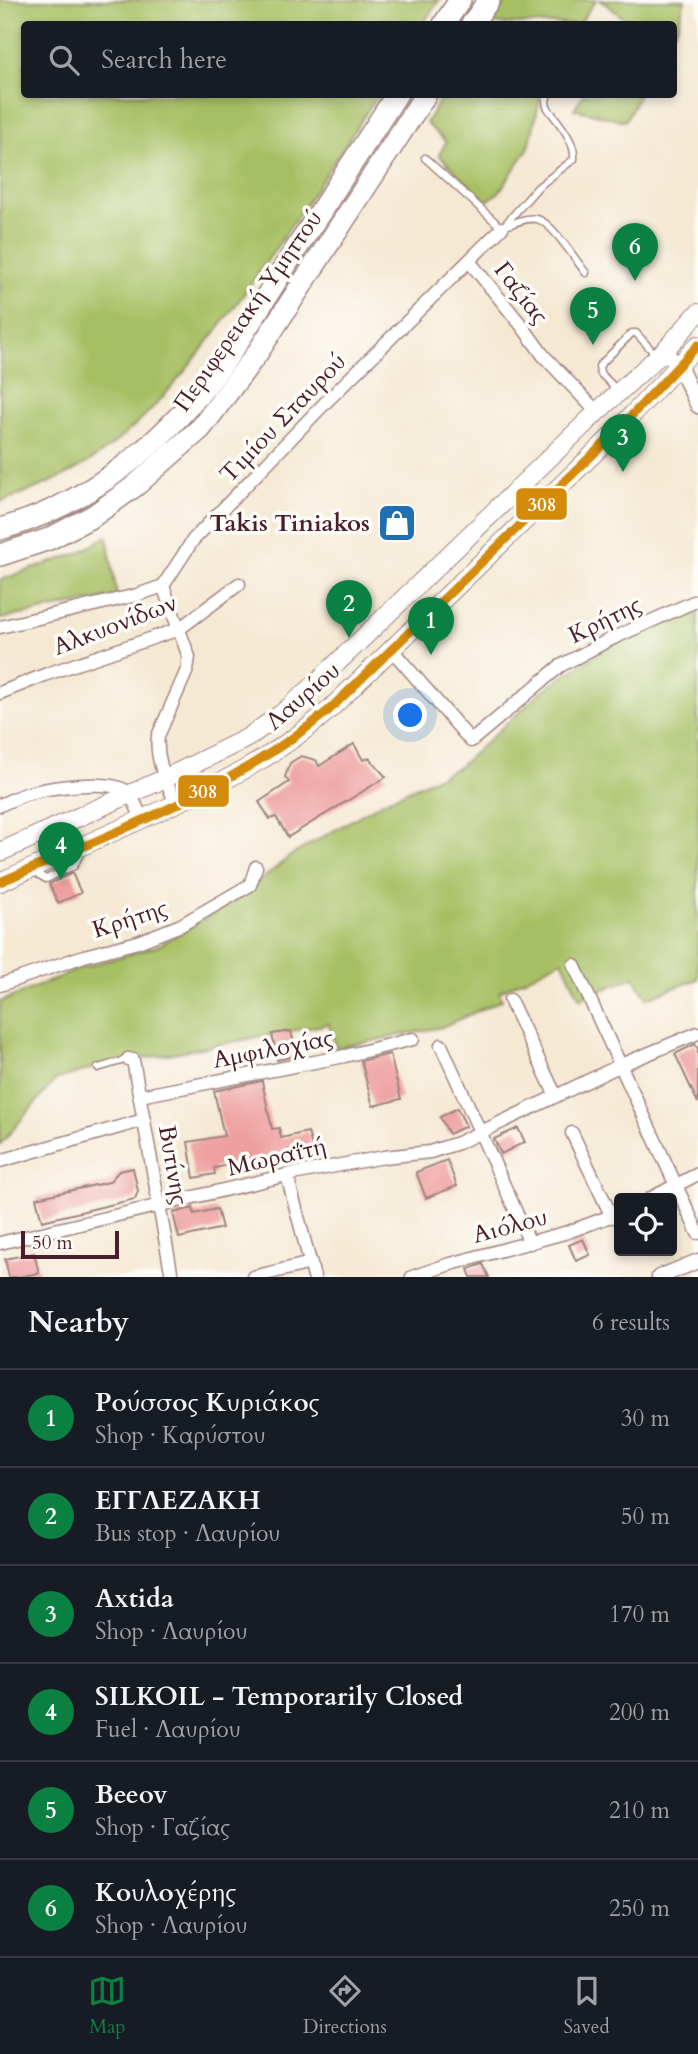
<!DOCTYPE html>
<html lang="en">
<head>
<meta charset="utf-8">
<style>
  :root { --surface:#171b24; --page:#242831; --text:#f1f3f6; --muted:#9ea1a6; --line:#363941; --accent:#0b8043 }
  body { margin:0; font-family:Cardo,serif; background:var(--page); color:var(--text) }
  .controls { position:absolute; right:21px; bottom:21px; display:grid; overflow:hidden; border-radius:7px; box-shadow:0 4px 10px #0003 }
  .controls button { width:63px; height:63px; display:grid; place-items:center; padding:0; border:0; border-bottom:2px solid var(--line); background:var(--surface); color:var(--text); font:35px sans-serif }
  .scale { position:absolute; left:21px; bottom:18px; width:98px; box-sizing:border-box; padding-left:7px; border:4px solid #4a1f2b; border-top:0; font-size:19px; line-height:24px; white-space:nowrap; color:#4a1f2b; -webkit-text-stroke:5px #fdfcf7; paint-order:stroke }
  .you { position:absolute; left:411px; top:716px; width:24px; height:24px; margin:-18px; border:5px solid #fff; border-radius:50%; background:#1a73e8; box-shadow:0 0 0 10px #1a73e833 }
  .badge { display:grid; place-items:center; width:46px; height:46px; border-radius:50%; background:var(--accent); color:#fff; font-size:23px; font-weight:700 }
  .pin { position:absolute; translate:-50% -58px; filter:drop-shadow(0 2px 4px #0008) }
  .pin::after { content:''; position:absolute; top:37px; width:24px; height:21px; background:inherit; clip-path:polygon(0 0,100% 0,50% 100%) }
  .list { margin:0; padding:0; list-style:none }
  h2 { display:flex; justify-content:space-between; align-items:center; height:91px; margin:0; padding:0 28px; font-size:30px }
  h2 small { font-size:23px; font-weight:400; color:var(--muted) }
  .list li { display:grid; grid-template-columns:46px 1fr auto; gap:21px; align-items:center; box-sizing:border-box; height:98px; padding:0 28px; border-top:2px solid var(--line) }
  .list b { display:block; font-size:26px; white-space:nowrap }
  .list p { margin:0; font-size:23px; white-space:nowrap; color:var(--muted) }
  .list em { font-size:23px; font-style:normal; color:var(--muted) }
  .icon { flex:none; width:38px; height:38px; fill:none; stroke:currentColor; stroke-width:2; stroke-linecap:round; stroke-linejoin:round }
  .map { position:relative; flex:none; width:698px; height:1277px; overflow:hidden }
  .search { position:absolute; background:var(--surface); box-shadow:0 4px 10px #0003; left:21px; right:21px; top:21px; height:77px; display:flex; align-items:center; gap:18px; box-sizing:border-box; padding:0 24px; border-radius:7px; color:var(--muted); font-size:26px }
  .sheet { height:679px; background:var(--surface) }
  nav { display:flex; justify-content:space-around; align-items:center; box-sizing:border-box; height:98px; border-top:2px solid var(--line); background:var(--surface); font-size:19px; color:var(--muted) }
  nav a { display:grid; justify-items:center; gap:4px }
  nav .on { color:var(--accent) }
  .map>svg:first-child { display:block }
  .green { fill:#a7bf64; stroke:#786f48; stroke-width:2 }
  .building { fill:#ee9f9f }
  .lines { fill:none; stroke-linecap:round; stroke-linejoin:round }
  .service-casing { stroke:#a08480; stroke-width:9 }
  .minor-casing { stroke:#a08480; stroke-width:15 }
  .tertiary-casing { stroke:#a08480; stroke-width:17 }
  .primary-casing { stroke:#a08480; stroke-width:20 }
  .motorway-casing { stroke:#a08480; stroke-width:24 }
  .service { stroke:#fff; stroke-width:6 }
  .minor { stroke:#fff; stroke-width:12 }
  .tertiary { stroke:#fff; stroke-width:14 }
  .primary { stroke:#fff; stroke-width:18 }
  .motorway { stroke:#fff; stroke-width:21 }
  .bus-1-casing { stroke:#fdfcf7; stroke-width:14 }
  .bus-1 { stroke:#d48b09; stroke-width:9 }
  .labels { text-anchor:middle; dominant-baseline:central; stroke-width:7; stroke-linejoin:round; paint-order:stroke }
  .street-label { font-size:24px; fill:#4a1f2b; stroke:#fdfcf7 }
  .poi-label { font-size:24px; font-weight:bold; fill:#4a1f2b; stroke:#fdfcf7; text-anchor:end }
  .line-badge { stroke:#fdfcf7; stroke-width:2.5 }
  .badge-label { font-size:19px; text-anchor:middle; font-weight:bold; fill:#fff }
</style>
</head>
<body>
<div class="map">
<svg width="698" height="1277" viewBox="0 0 698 1277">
  <rect width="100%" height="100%" fill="#fdfcf7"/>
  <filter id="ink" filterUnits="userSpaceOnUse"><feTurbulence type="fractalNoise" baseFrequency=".0143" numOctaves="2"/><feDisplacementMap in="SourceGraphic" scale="14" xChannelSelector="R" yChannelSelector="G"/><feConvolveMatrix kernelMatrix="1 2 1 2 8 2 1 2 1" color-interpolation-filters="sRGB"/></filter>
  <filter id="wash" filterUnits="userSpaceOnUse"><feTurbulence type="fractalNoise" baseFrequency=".00686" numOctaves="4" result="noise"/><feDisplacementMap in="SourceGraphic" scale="28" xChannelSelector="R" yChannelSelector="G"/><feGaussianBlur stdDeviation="1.57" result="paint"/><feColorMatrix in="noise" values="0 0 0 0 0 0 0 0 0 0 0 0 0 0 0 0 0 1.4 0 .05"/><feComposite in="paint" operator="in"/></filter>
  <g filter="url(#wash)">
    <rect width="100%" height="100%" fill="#f5e9d4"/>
    <g class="green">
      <path d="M0 0H439L423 24H24V94L378 95C328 170 280 246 226 318 186 372 144 426 87 463 60 480 29 491 0 502Z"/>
      <path d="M508 0H596L579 24H490Z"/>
      <path d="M600 0H685L679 23 674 33V24H626L628 21Z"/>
      <path d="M443 95H541L529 147 499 192 486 202 439 155 446 142 426 123Z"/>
      <path d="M583 95V94L639 95 625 121 574 109Z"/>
      <path d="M107 536 117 596 0 619V580L79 553Z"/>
      <path d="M698 607V979L647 998 634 977 580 999 562 960 499 992 502 1000 442 1027 336 1048 329 1024 93 1068 55 1080 0 1145V1002L84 967 157 946 237 900 290 856 385 801 459 767 542 691 607 647Z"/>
    </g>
    <g id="blocks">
      <g class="building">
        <path d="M354 744 363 760 369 758 386 777 288 837 276 817 270 819 259 802 289 782 285 777 290 763 301 756 316 760 319 766Z"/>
        <path d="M72 873 81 893 58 903 49 884Z"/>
        <path d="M291 1031 297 1056 277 1060 272 1034Z"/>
        <path d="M695 1044 698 1049V1103L675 1054Z"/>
        <path d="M390 1054 401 1099 373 1106 361 1061Z"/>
        <path d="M262 1081 272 1129 279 1128 281 1138 308 1132 314 1154 234 1168V1164L214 1168 215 1174 194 1178 188 1142 224 1136 214 1091Z"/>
        <path d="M457 1108 466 1126 449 1134 440 1117Z"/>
        <path d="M518 1128 525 1142 501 1154 494 1139Z"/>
        <path d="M447 1160 457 1186 426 1198 416 1172Z"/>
        <path d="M133 1168 138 1191 135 1199 42 1221 36 1198 109 1182 119 1171Z"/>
        <path d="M193 1208 194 1214 217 1209 222 1228 179 1238 173 1213Z"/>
        <path d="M583 1239 590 1255 576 1261 569 1245Z"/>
        <path d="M34 1253 39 1273 18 1277H9L5 1259Z"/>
        <path d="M483 1264 489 1277H471L468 1269Z"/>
      </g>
    </g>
  </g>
  <g filter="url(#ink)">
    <use href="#blocks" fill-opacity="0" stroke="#a08480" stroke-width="2"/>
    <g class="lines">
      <defs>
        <g id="service">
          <path d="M425 158 502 228"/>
          <path d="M504 227C513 223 526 217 537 219 552 222 576 261 586 273"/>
          <path d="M502 228 538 187 574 159C576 141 557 121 547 107L546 101 548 94"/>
          <path d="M618 391 600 373 599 366 632 333H636L656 355"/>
          <path d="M34 872 46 879 74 866 82 850"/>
          <path d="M98 1068 128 1059"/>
        </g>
        <g id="minor">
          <path d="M469 261 522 326 543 355 597 412"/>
          <path d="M163 586 189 657 187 670 158 736C155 760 167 782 176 804"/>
          <path d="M0 627 137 595 163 586 193 540 326 402 502 228"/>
          <path d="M391 649 471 741 560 666 607 641 698 600"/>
          <path d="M0 693 47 674 179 629 239 584"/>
          <path d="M0 805C10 801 20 795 30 793 51 787 108 779 126 791 134 797 138 811 142 819"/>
          <path d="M574 965 698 1233"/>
          <path d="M0 985 84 956 138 942 181 925 250 885 256 867"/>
          <path d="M510 1000 556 1096"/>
          <path d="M441 1045 530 1243"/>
          <path d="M128 1059 133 1060 172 1277"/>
          <path d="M140 1096 345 1056 413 1039"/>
          <path d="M572 1133 612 1217"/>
          <path d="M0 1161 144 1120"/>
          <path d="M287 1175 314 1277"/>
          <path d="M651 1198 698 1174"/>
          <path d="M0 1243 287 1175 384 1157 430 1152 458 1143 621 1065 698 1033"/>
          <path d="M253 1277 311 1263"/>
          <path d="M412 1277 447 1265 568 1232 619 1213"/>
        </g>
        <g id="tertiary">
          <path d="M664 351 679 366 698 406"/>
          <path d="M659 1277 698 1261"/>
        </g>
        <g id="primary">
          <path d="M0 852 166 778 247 738 281 714 311 688 597 412 664 351 698 313"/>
          <path d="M0 882C50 860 101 838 151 815 217 785 274 759 329 710L614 434 698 345"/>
        </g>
        <g id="motorway">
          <path d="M444 24 460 0"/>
          <path d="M472 24 489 0"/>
          <path d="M0 529C79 508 148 455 200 393 234 353 261 304 289 260 325 204 361 149 397 94"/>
          <path d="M0 555 49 539 93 516 135 486 201 428 258 352 426 94"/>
        </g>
      </defs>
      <use href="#service" class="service-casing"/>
      <use href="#minor" class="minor-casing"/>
      <use href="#tertiary" class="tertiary-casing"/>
      <use href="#primary" class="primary-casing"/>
      <use href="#motorway" class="motorway-casing"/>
      <use href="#service" class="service"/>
      <use href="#minor" class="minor"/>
      <use href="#tertiary" class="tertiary"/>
      <use href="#primary" class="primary"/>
      <use href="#motorway" class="motorway"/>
      <defs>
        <path id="bus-1" d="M0 882C112 833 235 789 329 710L614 434 698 345"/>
      </defs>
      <use href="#bus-1" class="bus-1-casing"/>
      <use href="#bus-1" class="bus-1"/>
    </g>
  </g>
  <defs>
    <symbol id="shop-square" viewBox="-11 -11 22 22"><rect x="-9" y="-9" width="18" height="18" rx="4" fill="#1f6fb2" stroke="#fdfcf7"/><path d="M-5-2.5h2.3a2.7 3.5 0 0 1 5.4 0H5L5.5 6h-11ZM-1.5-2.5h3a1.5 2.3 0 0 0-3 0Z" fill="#fff"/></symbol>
  </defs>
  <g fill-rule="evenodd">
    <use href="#shop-square" x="375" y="501" width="44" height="44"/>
  </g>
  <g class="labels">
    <g class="street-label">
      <text transform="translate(521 293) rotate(52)">Γαζίας</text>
      <text transform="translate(248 311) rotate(-55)">Περιφερειακή Υμηττού</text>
      <text transform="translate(283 418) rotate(-46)">Τιμίου Σταυρού</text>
      <text transform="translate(605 620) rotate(-26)">Κρήτης</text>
      <text transform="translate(115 625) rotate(-21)">Αλκυονίδων</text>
      <text transform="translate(303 696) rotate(-41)">Λαυρίου</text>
      <text transform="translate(130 919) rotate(-18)">Κρήτης</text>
      <text transform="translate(273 1049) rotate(-11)">Αμφιλοχίας</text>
      <text transform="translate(277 1157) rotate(-13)">Μωραΐτή</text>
      <text transform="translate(173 1165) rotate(80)">Βυτίνης</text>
      <text transform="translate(510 1226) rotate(-15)">Αιόλου</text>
    </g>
    <g class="poi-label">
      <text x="370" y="523">Takis Tiniakos</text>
    </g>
  </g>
  <g class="line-badge">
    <rect x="515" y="487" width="53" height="34" rx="7" fill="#d48b09"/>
    <rect x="177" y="774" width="53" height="34" rx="7" fill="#d48b09"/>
  </g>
  <g class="badge-label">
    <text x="542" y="511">308</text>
    <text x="203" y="798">308</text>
  </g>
</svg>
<div class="controls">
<button><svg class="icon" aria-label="locate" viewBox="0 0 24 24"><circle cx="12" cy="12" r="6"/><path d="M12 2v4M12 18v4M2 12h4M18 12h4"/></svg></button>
</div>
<div class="scale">50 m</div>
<div class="you"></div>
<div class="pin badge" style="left:431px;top:655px">1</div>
<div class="pin badge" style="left:349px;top:638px">2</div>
<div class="pin badge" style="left:623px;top:472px">3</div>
<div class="pin badge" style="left:61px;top:880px">4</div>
<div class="pin badge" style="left:593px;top:345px">5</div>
<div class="pin badge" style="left:635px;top:281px">6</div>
<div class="search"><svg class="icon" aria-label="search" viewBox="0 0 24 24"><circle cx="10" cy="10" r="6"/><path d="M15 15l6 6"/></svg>Search here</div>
</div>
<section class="sheet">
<h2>Nearby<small>6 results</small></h2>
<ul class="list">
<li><span class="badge">1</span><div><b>Ρούσσος Κυριάκος</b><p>Shop · Καρύστου</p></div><em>30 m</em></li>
<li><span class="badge">2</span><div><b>ΕΓΓΛΕΖΑΚΗ</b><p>Bus stop · Λαυρίου</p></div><em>50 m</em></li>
<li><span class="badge">3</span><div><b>Axtida</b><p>Shop · Λαυρίου</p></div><em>170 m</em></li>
<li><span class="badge">4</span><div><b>SILKOIL - Temporarily Closed</b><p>Fuel · Λαυρίου</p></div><em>200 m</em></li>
<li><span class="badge">5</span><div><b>Beeov</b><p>Shop · Γαζίας</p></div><em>210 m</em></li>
<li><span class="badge">6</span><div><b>Κουλοχέρης</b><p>Shop · Λαυρίου</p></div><em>250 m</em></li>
</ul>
</section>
<nav>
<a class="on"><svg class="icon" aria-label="map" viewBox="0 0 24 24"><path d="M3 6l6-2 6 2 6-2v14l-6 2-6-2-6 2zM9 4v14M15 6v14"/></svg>Map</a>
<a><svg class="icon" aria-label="directions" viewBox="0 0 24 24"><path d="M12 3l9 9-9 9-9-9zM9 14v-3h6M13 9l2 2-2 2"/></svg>Directions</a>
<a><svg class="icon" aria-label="saved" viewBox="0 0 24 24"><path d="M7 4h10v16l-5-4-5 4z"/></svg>Saved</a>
</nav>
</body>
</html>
